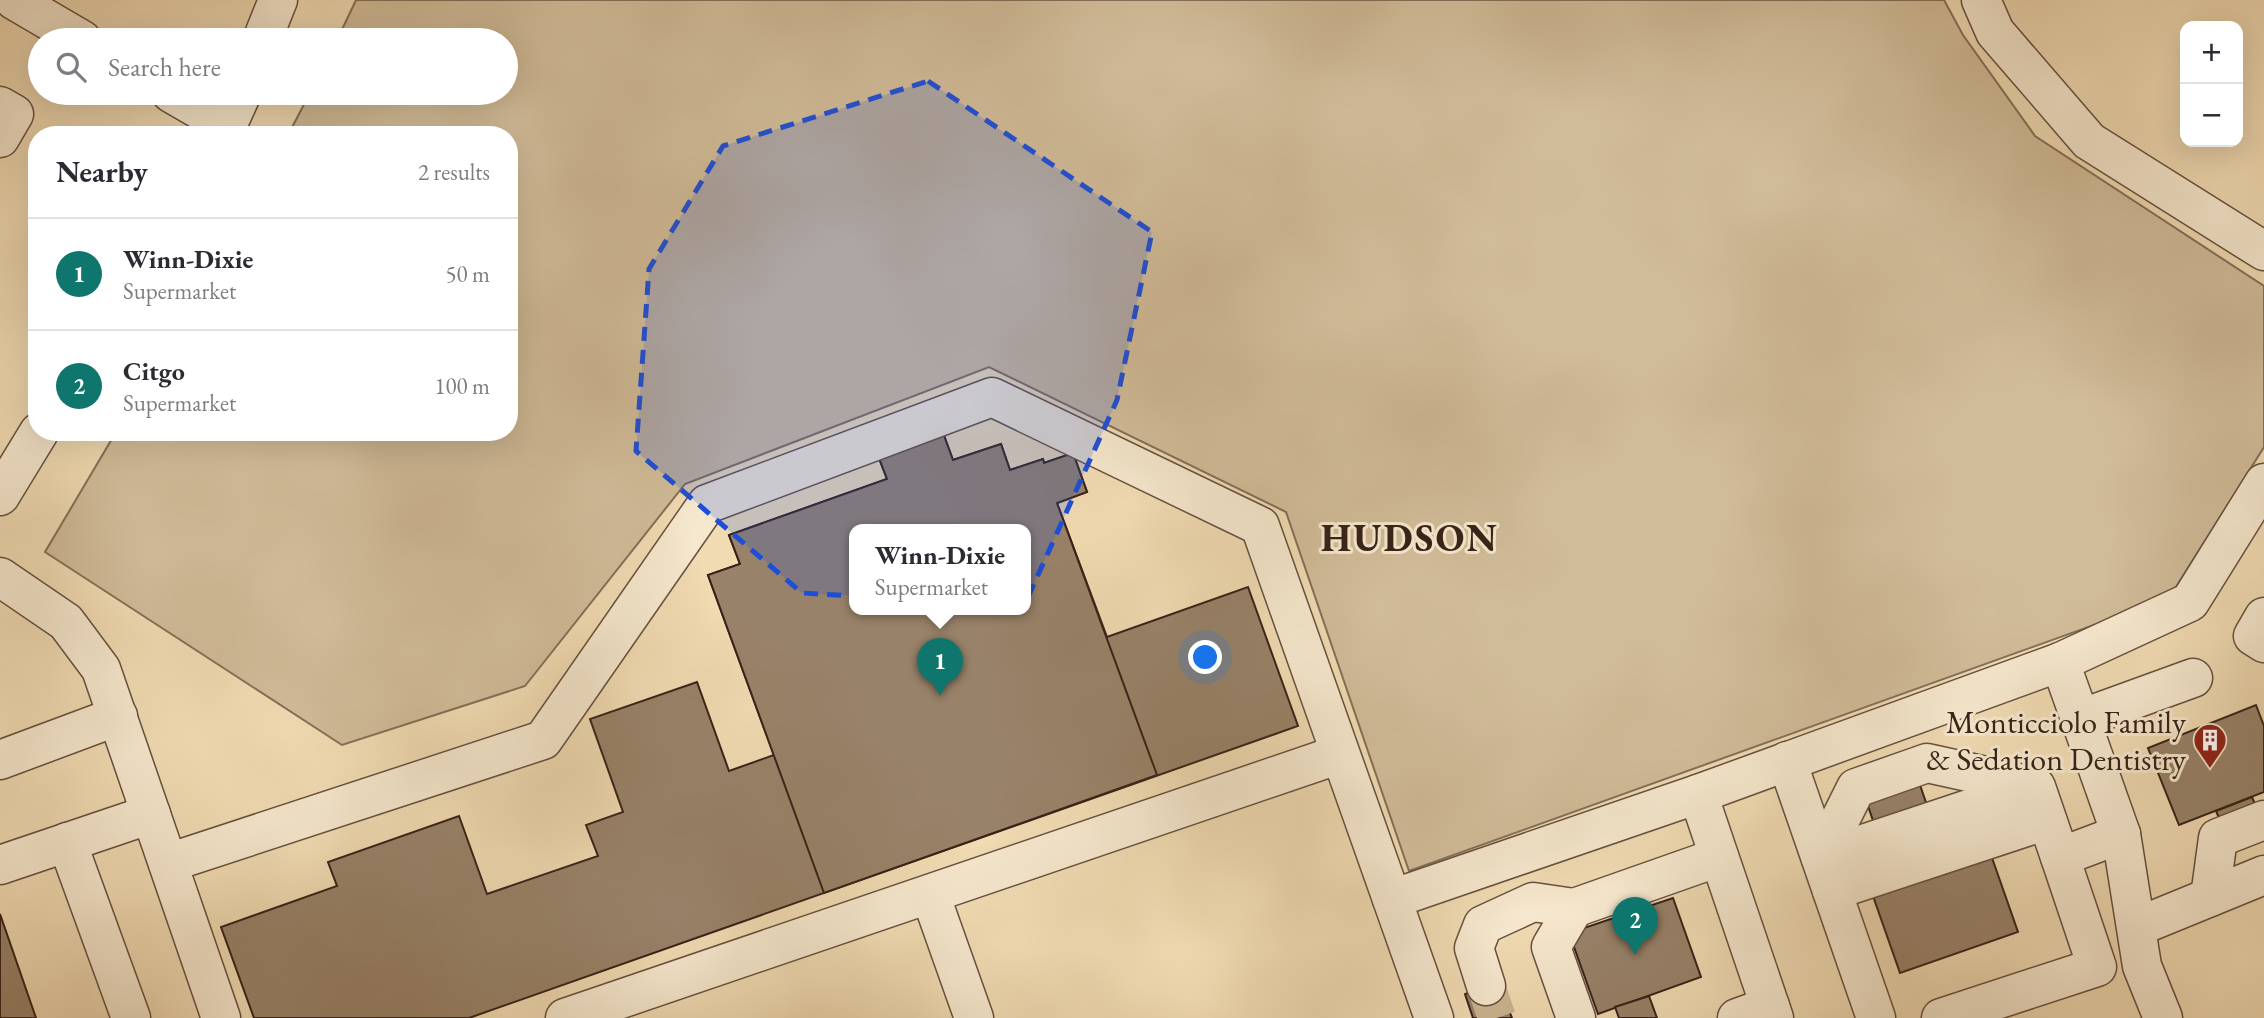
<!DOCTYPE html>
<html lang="en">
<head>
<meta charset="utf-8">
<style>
  :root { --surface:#fff; --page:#f7f7f7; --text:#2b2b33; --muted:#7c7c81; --line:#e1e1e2; --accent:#0f766e }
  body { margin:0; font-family:"EB Garamond",serif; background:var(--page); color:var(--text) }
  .controls { position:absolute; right:21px; top:21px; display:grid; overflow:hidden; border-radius:14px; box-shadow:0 7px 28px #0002 }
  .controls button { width:63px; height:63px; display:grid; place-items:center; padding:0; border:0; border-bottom:2px solid var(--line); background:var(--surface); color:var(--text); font:35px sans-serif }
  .you { position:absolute; left:1206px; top:658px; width:24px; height:24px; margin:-18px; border:5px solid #fff; border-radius:50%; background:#1a73e8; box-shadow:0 0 0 10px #1a73e833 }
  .badge { display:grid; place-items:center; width:46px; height:46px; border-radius:50%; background:var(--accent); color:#fff; font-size:23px; font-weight:700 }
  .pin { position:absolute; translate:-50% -58px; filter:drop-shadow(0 2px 4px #0008) }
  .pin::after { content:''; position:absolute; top:37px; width:24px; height:21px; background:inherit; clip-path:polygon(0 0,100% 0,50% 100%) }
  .popup { position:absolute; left:849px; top:524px; width:182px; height:91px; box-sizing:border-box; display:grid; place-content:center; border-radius:14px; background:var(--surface); filter:drop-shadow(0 2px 5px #0005); font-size:23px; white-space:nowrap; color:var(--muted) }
  .popup b { font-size:26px; color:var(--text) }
  .popup::after { content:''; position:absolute; left:50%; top:100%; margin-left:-14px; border:14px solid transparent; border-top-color:var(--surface) }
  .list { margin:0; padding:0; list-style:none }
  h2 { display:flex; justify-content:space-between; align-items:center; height:91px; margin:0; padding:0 28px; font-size:30px }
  h2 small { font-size:23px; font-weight:400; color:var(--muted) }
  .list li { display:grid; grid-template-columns:46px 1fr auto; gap:21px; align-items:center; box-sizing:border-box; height:112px; padding:0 28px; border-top:2px solid var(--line) }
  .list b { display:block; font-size:26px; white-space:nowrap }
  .list p { margin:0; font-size:23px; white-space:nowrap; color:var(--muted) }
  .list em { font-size:23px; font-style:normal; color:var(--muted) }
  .icon { flex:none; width:38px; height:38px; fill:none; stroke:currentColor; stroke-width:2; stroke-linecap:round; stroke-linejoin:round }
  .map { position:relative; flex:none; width:2264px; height:1018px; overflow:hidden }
  .search { position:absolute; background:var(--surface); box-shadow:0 7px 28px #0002; left:28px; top:28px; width:490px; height:77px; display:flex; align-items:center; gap:18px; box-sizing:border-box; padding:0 24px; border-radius:38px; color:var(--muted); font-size:26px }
  .panel { position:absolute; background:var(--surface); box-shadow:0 7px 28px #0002; left:28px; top:126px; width:490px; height:315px; border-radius:28px }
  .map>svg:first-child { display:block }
  .green { fill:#d1bc99; stroke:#846f58; stroke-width:2 }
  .building { fill:#988269; stroke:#372218; stroke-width:2; fill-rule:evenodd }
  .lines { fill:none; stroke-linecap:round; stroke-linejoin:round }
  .minor-tunnel { stroke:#ccb694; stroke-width:38; stroke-dasharray:38 19; stroke-linecap:butt }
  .minor-casing { stroke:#66503f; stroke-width:41 }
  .minor { stroke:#f6e8ce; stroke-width:38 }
  .marked { fill:#1d4ed8; fill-opacity:0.2; stroke:#1d4ed8; stroke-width:5; stroke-dasharray:14 9; stroke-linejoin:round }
  .labels { text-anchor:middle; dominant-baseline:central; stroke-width:6; stroke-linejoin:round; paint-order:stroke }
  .poi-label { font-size:32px; fill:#372218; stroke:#f6e8ce; text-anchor:end }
  .district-label { font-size:38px; font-weight:bold; letter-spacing:2px; fill:#372218; stroke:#f6e8ce }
</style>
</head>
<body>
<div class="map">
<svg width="2264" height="1018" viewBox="0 0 2264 1018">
  <rect width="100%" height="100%" fill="#f1dbb3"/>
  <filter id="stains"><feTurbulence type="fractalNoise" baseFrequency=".00286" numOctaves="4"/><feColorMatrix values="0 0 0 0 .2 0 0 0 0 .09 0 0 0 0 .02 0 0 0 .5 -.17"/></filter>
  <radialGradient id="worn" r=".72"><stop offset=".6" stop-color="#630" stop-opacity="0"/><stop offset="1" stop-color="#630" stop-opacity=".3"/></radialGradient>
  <path class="green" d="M356 0H1944L1963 35 2035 136 2264 286V447L2169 598 1409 871 1286 512 989 367 685 484 525 686 342 745 45 552 116 432H509V135H288L310 93H506V40H337Z"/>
  <g class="building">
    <path d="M942 430 953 460 1001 444 1010 470 1043 459 1044 463 1073 453 1087 492 1057 503 1107 637 1248 587 1298 726 469 1018H254L221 927 337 886 328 862 459 816 487 894 598 856 586 825 623 812 590 719 697 682 729 771 774 755 708 575 740 564 729 535 887 479 877 453ZM854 530H1026V610H854Z"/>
    <path d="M942 430 953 460 1001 444 1010 470 1043 459 1044 463 1073 453 1087 492 1057 503 1157 775 824 893 708 575 740 564 729 535 887 479 877 453ZM854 530H1026V610H854Z"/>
    <path d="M2256 705 2264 726V792L2179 825 2148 748Z"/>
    <path d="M1920 785 1949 870 1896 888 1867 803Z"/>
    <path d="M2252 797 2264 826 2233 851 2216 811Z"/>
    <path d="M1991 855 2018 932 1900 973 1873 896Z"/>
    <path d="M1673 898 1701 977 1598 1014 1569 933Z"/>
    <path d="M0 914 36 1018H0Z"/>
    <path d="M1498 982 1512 1018H1473L1465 994Z"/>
    <path d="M1649 996 1657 1018H1619L1615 1007Z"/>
  </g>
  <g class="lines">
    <path class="minor-tunnel" d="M1486 986 1497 1018"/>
    <defs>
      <g id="minor">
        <path d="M14 0 82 40"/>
        <path d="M1981 0 1995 32 2089 141 2264 251"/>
        <path d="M262 40 278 0"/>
        <path d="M171 93 228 126"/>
        <path d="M0 106 14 114 0 138"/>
        <path d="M223 135 242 93"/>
        <path d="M0 496 39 432"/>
        <path d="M0 577 66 622 101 669 221 1018"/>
        <path d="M2264 617 2253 636 2264 643"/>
        <path d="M2060 662 2121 834 2142 966 2163 1018"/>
        <path d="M2080 719 2193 678"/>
        <path d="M0 760 118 716"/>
        <path d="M1787 761 1876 1018"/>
        <path d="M1698 794 1774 1018"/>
        <path d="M67 842 131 1018"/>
        <path d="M1821 858 1856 788 1927 763 2036 787 2060 857"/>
        <path d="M1821 858 2035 787"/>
        <path d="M168 863 543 740 707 504 992 397 1260 526 1434 1018"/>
        <path d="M0 865 151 814"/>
        <path d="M1832 891 2047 820"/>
        <path d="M930 894 974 1018"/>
        <path d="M2210 897 2218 838 2264 820"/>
        <path d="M1392 899 1698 794 2060 662 2190 602 2264 483"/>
        <path d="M2137 927 2264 875"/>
        <path d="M1486 986 1474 948 1483 925 1533 902 1574 908"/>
        <path d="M565 1018 1340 754"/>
        <path d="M1576 1018 1551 947 1574 908 1719 857"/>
        <path d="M1737 1018 1770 1006"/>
        <path d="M1941 1018 2097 967 2060 857 2121 834"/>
      </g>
    </defs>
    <use href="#minor" class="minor-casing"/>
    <use href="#minor" class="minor"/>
  </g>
  <path class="marked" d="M928 81 1152 232 1117 400 1024 606 802 593 636 451 649 269 723 146Z"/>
  <defs>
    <symbol id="building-pin" viewBox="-11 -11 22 30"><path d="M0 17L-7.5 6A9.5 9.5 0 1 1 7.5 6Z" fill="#8f2418" stroke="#f6e8ce"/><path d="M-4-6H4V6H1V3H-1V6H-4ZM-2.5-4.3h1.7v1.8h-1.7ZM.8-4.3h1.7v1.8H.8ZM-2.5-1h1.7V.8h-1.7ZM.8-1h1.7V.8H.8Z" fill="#fff"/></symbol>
  </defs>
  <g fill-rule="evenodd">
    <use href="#building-pin" x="2191" y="721" width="38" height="52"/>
  </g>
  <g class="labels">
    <g class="poi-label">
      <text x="2186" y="722">Monticciolo Family<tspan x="2186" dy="37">&amp; Sedation Dentistry</tspan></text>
    </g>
    <g class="district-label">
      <text x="1410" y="537">HUDSON</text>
    </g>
  </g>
  <rect width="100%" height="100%" filter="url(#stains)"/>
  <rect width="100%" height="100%" fill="url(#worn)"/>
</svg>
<div class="controls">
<button>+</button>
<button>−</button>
</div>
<div class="you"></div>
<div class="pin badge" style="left:940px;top:696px">1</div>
<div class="popup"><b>Winn-Dixie</b>Supermarket</div>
<div class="pin badge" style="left:1635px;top:955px">2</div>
<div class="search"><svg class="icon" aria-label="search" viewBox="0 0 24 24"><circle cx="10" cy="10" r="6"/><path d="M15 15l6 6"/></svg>Search here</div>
<section class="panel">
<h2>Nearby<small>2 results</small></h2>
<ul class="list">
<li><span class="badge">1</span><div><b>Winn-Dixie</b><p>Supermarket</p></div><em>50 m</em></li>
<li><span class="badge">2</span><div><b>Citgo</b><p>Supermarket</p></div><em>100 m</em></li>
</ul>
</section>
</div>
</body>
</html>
